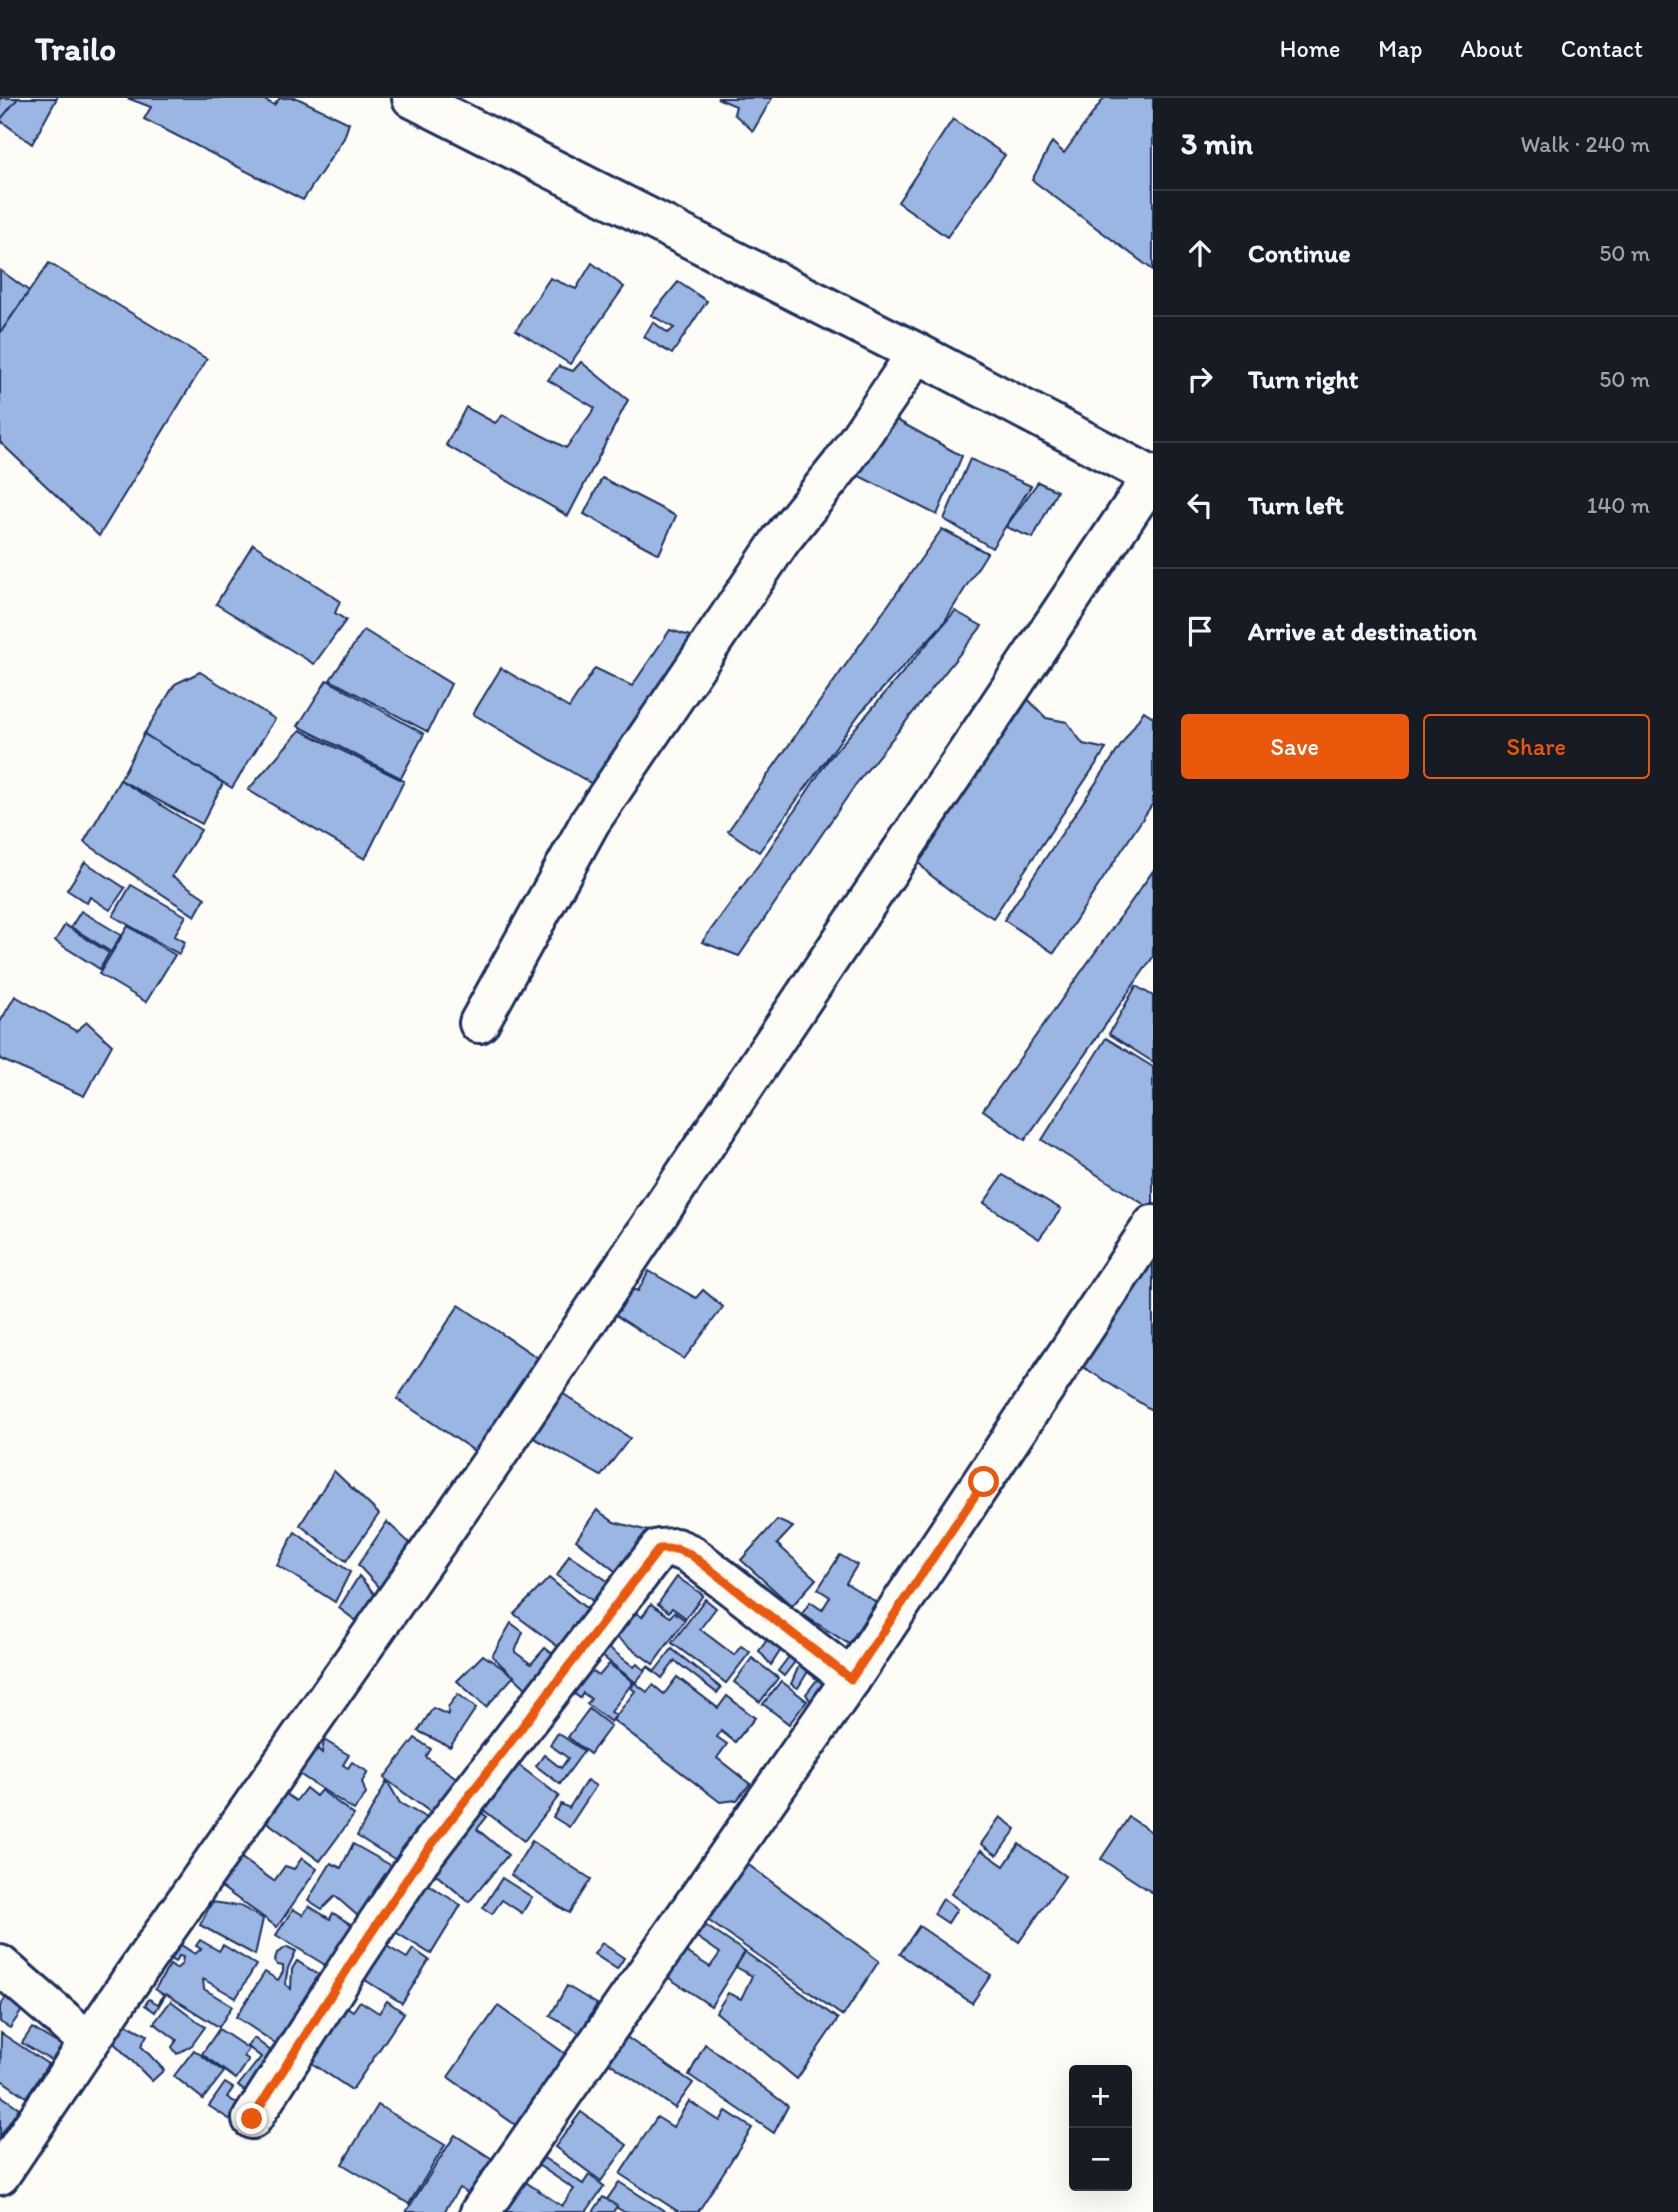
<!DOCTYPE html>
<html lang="en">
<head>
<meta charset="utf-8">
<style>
  :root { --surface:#171b24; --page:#20242c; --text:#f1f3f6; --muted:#9ea1a6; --line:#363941; --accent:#ea580c }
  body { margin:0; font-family:Itim,sans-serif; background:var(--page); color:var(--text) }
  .controls { position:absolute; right:21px; bottom:21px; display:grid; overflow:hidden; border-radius:7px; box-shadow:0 7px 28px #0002 }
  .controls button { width:63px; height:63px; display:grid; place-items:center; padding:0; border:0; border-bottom:2px solid var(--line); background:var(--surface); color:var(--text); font:35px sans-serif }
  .stop { position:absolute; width:21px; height:21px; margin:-16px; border:5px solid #ea580c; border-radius:50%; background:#fff }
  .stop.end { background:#ea580c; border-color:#fff; box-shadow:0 2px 7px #0008 }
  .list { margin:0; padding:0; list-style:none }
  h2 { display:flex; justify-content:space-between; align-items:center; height:91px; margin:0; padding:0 28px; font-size:30px }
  h2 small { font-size:23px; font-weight:400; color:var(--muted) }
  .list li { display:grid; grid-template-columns:46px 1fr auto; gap:21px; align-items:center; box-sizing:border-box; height:126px; padding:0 28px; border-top:2px solid var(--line) }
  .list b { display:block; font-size:26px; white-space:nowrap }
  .list em { font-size:23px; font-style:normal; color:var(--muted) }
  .actions { display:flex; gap:14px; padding:21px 28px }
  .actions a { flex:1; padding:16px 0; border:2px solid var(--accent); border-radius:7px; text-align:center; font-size:24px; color:var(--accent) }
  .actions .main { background:var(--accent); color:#fff }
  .icon { flex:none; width:38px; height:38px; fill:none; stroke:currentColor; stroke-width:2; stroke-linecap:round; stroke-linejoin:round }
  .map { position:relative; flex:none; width:1153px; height:2114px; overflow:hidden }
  header { display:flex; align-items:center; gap:42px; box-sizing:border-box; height:98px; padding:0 35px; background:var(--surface); border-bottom:2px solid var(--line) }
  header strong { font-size:33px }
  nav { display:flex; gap:38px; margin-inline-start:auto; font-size:24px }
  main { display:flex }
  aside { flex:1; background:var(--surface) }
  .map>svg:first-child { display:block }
  .building { fill:#9bb6e2; stroke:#1b2f5e; stroke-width:2 }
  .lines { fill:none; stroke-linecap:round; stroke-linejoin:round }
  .street-casing { stroke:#1b2f5e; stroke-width:44 }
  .secondary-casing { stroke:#1b2f5e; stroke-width:44 }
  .street { stroke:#fdfcf7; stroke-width:38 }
  .secondary { stroke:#fdfcf7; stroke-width:38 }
  .route { stroke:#ea580c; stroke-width:9 }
</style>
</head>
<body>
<header>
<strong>Trailo</strong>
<nav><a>Home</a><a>Map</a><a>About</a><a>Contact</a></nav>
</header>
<main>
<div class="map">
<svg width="1153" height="2114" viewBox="0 0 1153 2114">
  <rect width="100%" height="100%" fill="#fdfcf7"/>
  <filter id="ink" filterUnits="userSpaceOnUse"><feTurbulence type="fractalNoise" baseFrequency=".0143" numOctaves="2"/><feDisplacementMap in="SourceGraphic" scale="14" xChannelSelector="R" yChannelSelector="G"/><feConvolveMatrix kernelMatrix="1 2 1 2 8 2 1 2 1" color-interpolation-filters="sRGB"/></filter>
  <g filter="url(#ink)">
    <g class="building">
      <path d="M0 0H21L0 27Z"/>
      <path d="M18 0H57L32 46 0 22Z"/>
      <path d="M127 0H261L274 7 280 0H297L349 25 344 40 303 102 144 21 151 9Z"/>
      <path d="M717 0H772L753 33 734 16 736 8Z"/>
      <path d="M1104 0H1153V172L1032 82 1052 44 1064 55Z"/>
      <path d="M953 21 1005 57 947 139 898 104Z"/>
      <path d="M49 165 207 261 99 438 0 344V235Z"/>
      <path d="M592 165 624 189 570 266 516 232 550 180 576 191Z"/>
      <path d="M0 172 29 193 0 235Z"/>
      <path d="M678 184 707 203 672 256 644 239 653 224 668 235 674 230 651 217Z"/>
      <path d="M581 264 628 302 568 418 446 347 466 309 495 325 503 317 566 350 595 310 548 282 559 268 573 273Z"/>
      <path d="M895 321 962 358 937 417 851 374Z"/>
      <path d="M970 361 1031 388 992 450 944 421Z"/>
      <path d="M602 380 676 418 659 456 584 416Z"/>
      <path d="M1038 384 1057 393 1033 440 1006 429Z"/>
      <path d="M942 431 987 455 943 526 861 614 759 754 728 733Z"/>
      <path d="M253 446 340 503 335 515 346 522 314 566 216 506Z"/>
      <path d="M955 513 982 528 856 686 739 858 702 844 764 759 828 662Z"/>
      <path d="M364 532 451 586 428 634 330 582Z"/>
      <path d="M670 532 704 542 604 693 473 616 501 570 569 610 595 570 632 588Z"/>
      <path d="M200 574 275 621 232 690 144 636 175 586Z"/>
      <path d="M327 582 424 636 401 680 298 628Z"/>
      <path d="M1024 597 1046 620 1067 624 1083 646 1106 651 993 820 952 794 928 775 909 754Z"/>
      <path d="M1144 613 1153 619V705L1054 855 1004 822Z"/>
      <path d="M300 632 404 683 365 761 248 692Z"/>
      <path d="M144 636 223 685 202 726 120 682Z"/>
      <path d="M120 682 201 732 172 778 205 800 195 818 84 744Z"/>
      <path d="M85 764 125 790 110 812 90 799 87 805 67 792Z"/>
      <path d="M1153 773V859L1025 1042 983 1012Z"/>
      <path d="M131 787 186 818 174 838 185 844 179 856 113 818Z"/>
      <path d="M81 813 121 837 111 854 71 829Z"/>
      <path d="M65 827 109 855 100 871 55 843Z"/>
      <path d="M128 828 175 857 146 904 99 876Z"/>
      <path d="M1136 888 1153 898V964L1109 936Z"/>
      <path d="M15 898 76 933 87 924 112 947 84 998 0 961V924Z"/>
      <path d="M1106 940 1153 969V1112L1042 1042Z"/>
      <path d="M1003 1077 1061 1111 1039 1141 984 1105Z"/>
      <path d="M1153 1126V1313L1061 1255Z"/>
      <path d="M649 1173 696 1200 703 1192 723 1209 684 1261 609 1213 624 1188 638 1193Z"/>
      <path d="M459 1207 538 1260 476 1354 397 1301Z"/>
      <path d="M562 1295 630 1340 601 1378 534 1340Z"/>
      <path d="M334 1373 379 1416 346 1463 300 1427Z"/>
      <path d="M597 1412 614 1424 649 1433 620 1477 576 1442Z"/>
      <path d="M777 1422 793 1429 777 1446 816 1481 792 1508 741 1462Z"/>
      <path d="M387 1424 415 1450 381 1492 358 1467Z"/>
      <path d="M295 1434 350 1474 335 1504 277 1467Z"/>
      <path d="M569 1457 615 1488 600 1508 557 1478Z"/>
      <path d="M840 1457 857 1467 846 1485 876 1504 849 1546 802 1516 810 1504 822 1512 830 1499 818 1491Z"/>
      <path d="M359 1478 377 1499 359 1525 339 1510Z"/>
      <path d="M677 1479 703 1497 686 1520 672 1510 669 1514 658 1506Z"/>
      <path d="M549 1480 593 1516 564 1553 514 1516Z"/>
      <path d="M705 1501 716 1510 700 1531 734 1557 741 1548 750 1554 726 1585 672 1545Z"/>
      <path d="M651 1506 670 1519 674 1514 685 1522 653 1566 608 1533 627 1508 642 1519Z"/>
      <path d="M511 1525 523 1534 515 1554 531 1566 545 1550 555 1558 528 1592 492 1558Z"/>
      <path d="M772 1535 786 1544 771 1567 759 1553Z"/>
      <path d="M608 1549 634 1569 637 1566 644 1572 648 1568 655 1573 672 1551 721 1590 717 1595 675 1563 662 1580 648 1569 635 1585 647 1594 653 1587 664 1596 677 1579 718 1610 727 1598 755 1620 735 1644 721 1633 717 1639 727 1646 717 1660 750 1686 737 1702 720 1704 613 1622 635 1593 631 1590 635 1584 602 1558Z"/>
      <path d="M791 1556 797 1561 784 1578 778 1573Z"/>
      <path d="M483 1557 514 1578 486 1609 457 1583Z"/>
      <path d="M752 1560 778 1580 760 1604 734 1584Z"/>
      <path d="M581 1565 599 1578 609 1566 633 1584 611 1614 616 1617 611 1624 587 1606 591 1601 583 1595 580 1600 564 1588Z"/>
      <path d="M800 1565 810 1570 798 1590 791 1586Z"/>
      <path d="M820 1578 828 1585 812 1606 806 1596Z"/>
      <path d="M781 1583 807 1603 789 1626 763 1606Z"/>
      <path d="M458 1596 476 1610 450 1649 418 1633 433 1610 448 1617V1609Z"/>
      <path d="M589 1611 611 1628 590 1656 568 1639Z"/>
      <path d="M558 1635 584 1653 560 1686 536 1668 544 1657 561 1670 568 1660 550 1647Z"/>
      <path d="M318 1637 317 1650 322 1655 324 1642 349 1657 343 1667 348 1670 352 1664 368 1674 362 1684 366 1696 354 1712 293 1672Z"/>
      <path d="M415 1640 431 1651 426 1659 464 1685 437 1719 384 1680Z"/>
      <path d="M512 1662 559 1698 524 1743 477 1707Z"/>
      <path d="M587 1682 596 1688 569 1729 553 1719 561 1706 569 1710Z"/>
      <path d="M387 1683 400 1705 434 1724 406 1768 357 1738Z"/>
      <path d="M306 1690 316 1698 321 1692 354 1717 320 1763 263 1721 283 1694 296 1703Z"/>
      <path d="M471 1706 487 1719 477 1731 508 1757 469 1804 422 1765Z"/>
      <path d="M1000 1719 1016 1731 997 1757 981 1746Z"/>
      <path d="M1129 1719 1153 1735V1795L1101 1761Z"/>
      <path d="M532 1743 591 1781 569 1815 511 1777Z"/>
      <path d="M353 1746 401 1773 366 1825 335 1798 322 1811 308 1802 331 1765 341 1770Z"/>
      <path d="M1019 1746 1065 1778 1019 1844 951 1796 981 1752 1004 1768Z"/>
      <path d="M233 1754 274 1783 285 1768 294 1771 302 1760 317 1771 277 1829 213 1783Z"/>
      <path d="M746 1765 879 1863 843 1918 695 1813Z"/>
      <path d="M502 1780 532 1799 522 1815 502 1802 492 1816 483 1810Z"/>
      <path d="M422 1783 461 1807 431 1856 392 1832Z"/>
      <path d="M943 1801 957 1811 948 1825 934 1816Z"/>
      <path d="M212 1804 240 1808 263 1821 255 1857 200 1827Z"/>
      <path d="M309 1808 330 1821 333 1815 360 1832 335 1873 276 1837 293 1811 303 1817Z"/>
      <path d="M693 1819 745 1854 711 1908 657 1872 674 1846 710 1869 720 1855 685 1831Z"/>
      <path d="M919 1828 991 1877 972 1905 900 1856Z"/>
      <path d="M200 1842 219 1853 223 1847 256 1867 236 1900 203 1881 204 1891 232 1908 219 1929 166 1896 155 1914 145 1907 149 1901 158 1906 164 1897 155 1891 170 1867 176 1871 182 1866 183 1859 179 1858 175 1864 168 1860 178 1845 195 1856 201 1851 196 1848Z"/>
      <path d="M378 1843 407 1860 413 1851 429 1862 402 1905 357 1877Z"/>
      <path d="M602 1845 624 1860 617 1871 594 1856Z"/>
      <path d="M287 1849 296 1853 288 1870 285 1886 291 1891 292 1871 297 1863 325 1881 281 1949 236 1919 265 1874 278 1882 283 1874V1868L277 1867 275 1863 277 1855Z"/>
      <path d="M745 1854 838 1921 797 1981 716 1914 728 1895 741 1901 752 1878 736 1869Z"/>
      <path d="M567 1888 597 1906 580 1935 550 1918Z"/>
      <path d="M8 1896 25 1908 10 1930 0 1924V1908Z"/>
      <path d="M171 1903 205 1929 192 1947 177 1956 172 1949 177 1942 154 1925Z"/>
      <path d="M360 1903 379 1915 387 1903 404 1915 352 1992 304 1960 341 1905 353 1913Z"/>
      <path d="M498 1908 567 1957 517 2028 448 1979Z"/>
      <path d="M120 1923 147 1937 141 1948 164 1972 152 1983 110 1941Z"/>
      <path d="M32 1930 62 1948 52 1963 22 1945Z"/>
      <path d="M219 1931 249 1951 244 1958 249 1962 236 1981 202 1956Z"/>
      <path d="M1 1935 48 1966 26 1999 0 1981Z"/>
      <path d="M622 1936 693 1985 675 2010 604 1961Z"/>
      <path d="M254 1940 277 1958 248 1996 238 1988 261 1959 247 1948Z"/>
      <path d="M705 1946 788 2008 774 2035 689 1977Z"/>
      <path d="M194 1952 224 1974 203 2001 174 1978Z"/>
      <path d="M225 1985 233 1990 227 1999 238 2006 243 1998 251 2003 235 2025 209 2008Z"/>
      <path d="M0 1997 19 2010 0 2039Z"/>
      <path d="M689 2003 720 2023 726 2013 752 2030 698 2114H679L620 2076 657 2019 673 2029Z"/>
      <path d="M378 2007 445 2047 409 2106 342 2066Z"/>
      <path d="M581 2014 627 2047 601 2083 555 2049Z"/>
      <path d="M455 2037 494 2062 471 2097 459 2090 444 2114H406Z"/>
      <path d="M544 2060 583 2086 589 2077 604 2088 586 2114H487L524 2083 562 2108 574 2091 538 2067Z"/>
      <path d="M619 2084 666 2114H624L606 2103Z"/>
      <path d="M603 2099 617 2108 613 2114H593Z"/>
    </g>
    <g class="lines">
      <defs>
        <g id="street">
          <path d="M479 925 590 724 781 442 841 367 917 255"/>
          <path d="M0 1867 89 1944"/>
          <path d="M252 2021 355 1859 419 1763 659 1451 676 1450 690 1456 851 1581"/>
          <path d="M0 2077 131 1882 508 1341 1152 379"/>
          <path d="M480 2114 851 1581 1153 1127"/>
        </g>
        <path id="secondary" d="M412 0 917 255 1153 379"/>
      </defs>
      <use href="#street" class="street-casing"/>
      <use href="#secondary" class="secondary-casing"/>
      <use href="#street" class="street"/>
      <use href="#secondary" class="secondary"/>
    </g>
  </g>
  <g class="lines" filter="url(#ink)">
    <path class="route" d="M252 2021 355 1859 419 1763 659 1451H676L690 1456 851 1581 984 1384"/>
  </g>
</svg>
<div class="controls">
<button>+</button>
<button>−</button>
</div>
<div class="stop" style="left:984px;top:1384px"></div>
<div class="stop end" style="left:252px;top:2021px"></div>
</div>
<aside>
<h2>3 min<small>Walk · 240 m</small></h2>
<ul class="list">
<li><svg class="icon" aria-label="ahead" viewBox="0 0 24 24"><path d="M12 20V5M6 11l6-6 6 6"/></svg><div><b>Continue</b></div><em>50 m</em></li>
<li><svg class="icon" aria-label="right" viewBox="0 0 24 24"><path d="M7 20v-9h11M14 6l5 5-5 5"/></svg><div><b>Turn right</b></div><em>50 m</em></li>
<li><svg class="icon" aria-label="left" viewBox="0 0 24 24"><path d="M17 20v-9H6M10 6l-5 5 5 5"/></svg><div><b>Turn left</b></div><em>140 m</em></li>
<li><svg class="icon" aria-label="arrive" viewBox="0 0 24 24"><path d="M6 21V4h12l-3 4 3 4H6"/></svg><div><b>Arrive at destination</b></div></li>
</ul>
<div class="actions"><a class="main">Save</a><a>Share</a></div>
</aside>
</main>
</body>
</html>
